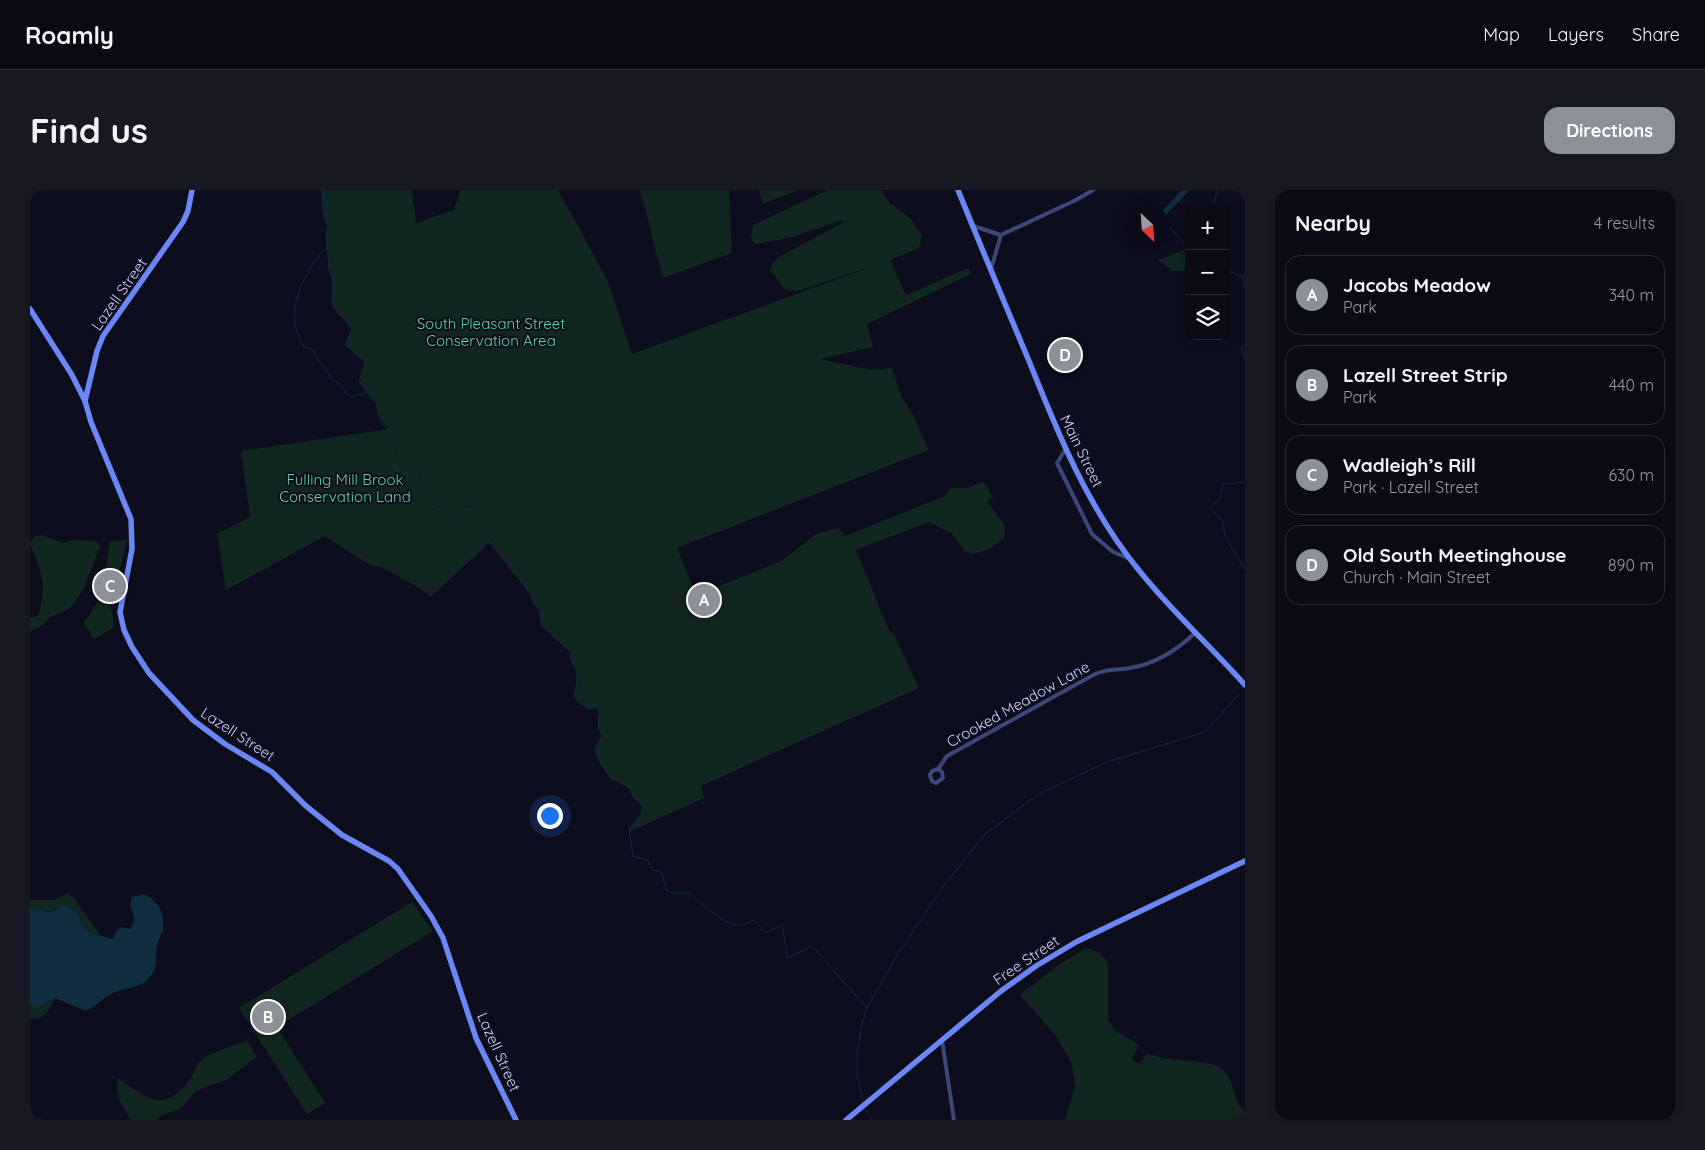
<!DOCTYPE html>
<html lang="en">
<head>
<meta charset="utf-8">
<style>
  :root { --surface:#0a0a16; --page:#181823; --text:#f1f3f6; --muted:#999aa1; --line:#2a2b35; --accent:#8c9099 }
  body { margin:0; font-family:Quicksand,sans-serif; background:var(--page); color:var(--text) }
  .controls { position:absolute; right:15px; top:15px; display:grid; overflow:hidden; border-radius:10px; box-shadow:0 2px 8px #0003 }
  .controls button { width:45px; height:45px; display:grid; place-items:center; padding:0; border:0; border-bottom:1px solid var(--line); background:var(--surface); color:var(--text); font:25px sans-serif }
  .compass { position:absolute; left:1095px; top:15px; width:45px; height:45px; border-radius:50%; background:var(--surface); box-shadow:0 2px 8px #0003; rotate:155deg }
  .you { position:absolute; left:519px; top:625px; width:18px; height:18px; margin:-12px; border:4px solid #fff; border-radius:50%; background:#1a73e8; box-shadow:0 0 0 8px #1a73e833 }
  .badge { display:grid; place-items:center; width:32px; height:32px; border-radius:50%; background:var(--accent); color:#fff; font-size:16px; font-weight:700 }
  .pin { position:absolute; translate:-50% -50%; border:2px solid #fff; box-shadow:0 1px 5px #0006 }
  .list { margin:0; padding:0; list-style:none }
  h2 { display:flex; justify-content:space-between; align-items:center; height:65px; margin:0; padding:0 20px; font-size:21px }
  h2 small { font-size:16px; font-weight:400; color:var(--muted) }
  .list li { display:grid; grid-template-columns:32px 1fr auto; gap:15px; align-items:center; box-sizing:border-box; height:80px; margin:0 10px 10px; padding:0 10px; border:1px solid var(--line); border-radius:15px }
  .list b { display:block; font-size:19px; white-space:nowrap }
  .list p { margin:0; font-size:16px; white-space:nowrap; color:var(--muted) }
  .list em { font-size:16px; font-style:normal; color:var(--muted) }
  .icon { flex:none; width:28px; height:28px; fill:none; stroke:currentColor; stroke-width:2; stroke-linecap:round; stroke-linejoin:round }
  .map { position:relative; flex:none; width:1215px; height:930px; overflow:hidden; border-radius:15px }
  header { display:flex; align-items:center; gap:30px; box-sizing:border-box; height:70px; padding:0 25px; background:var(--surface); border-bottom:1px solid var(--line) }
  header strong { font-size:24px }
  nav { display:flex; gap:28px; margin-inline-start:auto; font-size:18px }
  .intro { display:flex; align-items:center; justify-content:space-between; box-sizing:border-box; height:120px; padding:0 30px }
  h1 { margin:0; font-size:35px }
  .button { padding:12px 22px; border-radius:15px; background:var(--accent); color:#fff; font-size:18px; font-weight:700 }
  main { display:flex; gap:30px; padding:0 30px }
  aside { flex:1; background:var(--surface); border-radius:15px; box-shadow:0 2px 8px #0003 }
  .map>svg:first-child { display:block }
  .green { fill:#112620 }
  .water { fill:#0f2d3f }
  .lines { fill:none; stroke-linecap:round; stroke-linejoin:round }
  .stream { stroke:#0f2d3f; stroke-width:1 }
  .canal { stroke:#0f2d3f; stroke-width:5.5 }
  .street { stroke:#3b4779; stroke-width:4 }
  .secondary { stroke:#6a87f5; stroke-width:5.5 }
  .labels { text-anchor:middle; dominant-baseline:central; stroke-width:4; stroke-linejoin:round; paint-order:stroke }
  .street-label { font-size:15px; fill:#ccd2fc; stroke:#0d0e1d }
  .park-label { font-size:15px; fill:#5ed69c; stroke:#0d0e1d }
</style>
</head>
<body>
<header>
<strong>Roamly</strong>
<nav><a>Map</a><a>Layers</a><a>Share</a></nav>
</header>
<div class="intro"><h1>Find us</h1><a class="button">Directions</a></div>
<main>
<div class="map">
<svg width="1215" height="930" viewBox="0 0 1215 930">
  <rect width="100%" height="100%" fill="#0d0e1d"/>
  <g class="green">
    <path d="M292 0H382L386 33 424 20 431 0H528L578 91 602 164 843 76 767 101H756L740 80 742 74 749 67 814 32 813 30 759 48 725 54 721 48 723 35 798 0H850L861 14 880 28 892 45 889 58 860 70 876 105 938 78 941 84 837 134 843 157 790 169 841 180 862 178 871 206 884 227 899 260 647 358 666 405 750 372 786 344 809 338 815 346 915 306 921 298H938L954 291 963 308 957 311 975 336 974 348 962 358 943 364 935 361 921 343 899 332 826 360 860 443 863 442 889 498 671 596 674 608 599 642C601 632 613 627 613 616L604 608 599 597 581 588 571 574 565 559 572 546 568 535 569 520 566 517 559 519C537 505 547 507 547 485 547 476 539 473 541 462L512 436 510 420 504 414 500 403 460 352 401 407 388 397 352 377 341 376 295 346 196 400 187 344 220 327 211 261 359 239 348 225 346 213 330 193 335 172 315 154 322 138 305 119 302 112 303 91 299 78 296 47 298 36 293 22Z"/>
    <path d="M610 0H699L702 63 633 88Z"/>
    <path d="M729 0H769L733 14Z"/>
    <path d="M1159 58 1158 81H1143L1128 70Z"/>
    <path d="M13 345 33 353 43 350 65 351 70 356 54 398 40 419 20 427 13 435 0 442V428L8 426C17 398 12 380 0 354L4 347Z"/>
    <path d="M97 350 81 415 84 437 64 449 54 433 72 405 80 351Z"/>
    <path d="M38 703C52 715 58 732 72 746L58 742 40 717 28 718 20 722 0 717V710H25Z"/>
    <path d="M382 712 403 741 247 837 295 913 277 924 209 818Z"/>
    <path d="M1056 758 1070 763 1078 773V830L1086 841 1109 855 1102 868 1104 872 1110 873 1117 863C1136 873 1178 868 1192 879 1206 891 1201 909 1215 922V930H1035L1045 897 1042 874 1027 847 990 805 1027 776Z"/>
    <path d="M25 808C18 822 16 828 0 829V815L17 813Z"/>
    <path d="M217 851 227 867 196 890 167 900 150 919 134 924 126 930H101C92 915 85 907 88 888 116 907 132 925 159 891 164 885 165 876 171 871 178 863 205 855 217 851Z"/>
  </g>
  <path class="water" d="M114 704C127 710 135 723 133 738 133 743 129 747 128 752 124 766 130 776 119 788 110 798 100 797 88 801 75 804 68 816 56 821L25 808 8 817 0 815V717L20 722 35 715 43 720 58 742 83 749 87 740 92 737 100 739C108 729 102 724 100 713L102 707Z"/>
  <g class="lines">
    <g class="stream">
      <path d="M292 0 293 22 298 36 296 47 299 78 303 91 302 112 305 119 322 139 316 155 335 172 329 192 346 213 351 232 361 242 365 280 387 285C387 289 385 293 385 297 386 311 412 322 425 326 436 311 452 325 458 338L457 345 460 353 500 403 504 414 509 418 512 436 541 462C539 473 547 476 547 485 547 507 537 505 559 519L566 517 570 522 568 535 572 546 565 559 571 574 581 588 599 597 604 608 613 616 611 626 599 639 603 666 617 670 623 680 631 682 637 700 643 703H660C670 713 693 735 709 735 713 735 720 732 724 730L735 743 752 735 758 768 782 756 837 818"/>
      <path d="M1183 19 1187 0"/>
      <path d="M1134 23 1139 37 1154 53 1159 54"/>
      <path d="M297 58C278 74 261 110 265 135 267 143 271 150 274 157L282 159C285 165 299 185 303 190 305 192 308 192 310 194 314 199 315 203 320 207L336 203"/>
      <path d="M1196 80 1213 87 1215 99"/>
      <path d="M1215 154 1212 158 1215 169"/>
      <path d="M1215 292 1193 294 1190 308 1181 318 1193 332 1195 346 1215 380"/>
      <path d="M833 912 827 883V866L832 834 837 818 866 767 915 694 955 644 1009 604 1077 572 1175 542 1209 504"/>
      <path d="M834 918 842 930"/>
    </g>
    <path class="canal" d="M1134 23 1156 0"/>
    <g class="street">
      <path d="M943 36 971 45"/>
      <path d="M961 79 971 45 1046 10 1063 0"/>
      <path d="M1036 259 1027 273 1062 344 1083 362 1100 369"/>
      <path d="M908 579 902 581 900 585 902 591 906 593 913 588 912 582 908 579 917 566 1065 484C1077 479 1088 480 1100 478 1125 474 1148 459 1165 443"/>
      <path d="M912 850 924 930"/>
    </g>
    <g class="secondary">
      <path d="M162 0 158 21 153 32 73 146 67 161 55 211 61 232 101 329 102 359 90 422 94 440 102 457 119 483 163 530 195 554 242 582 276 616 312 645 359 671 368 679 401 726 413 748 446 848 486 930"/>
      <path d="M928 0C951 57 975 114 999 171 1024 233 1049 296 1087 351 1124 405 1172 447 1215 495"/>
      <path d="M0 119 42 185 55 211"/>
      <path d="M816 930 971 801 1006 776 1046 752 1215 671"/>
    </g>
  </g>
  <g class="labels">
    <g class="street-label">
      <text transform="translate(89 104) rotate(-55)">Lazell Street</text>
      <text transform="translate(1052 261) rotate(64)">Main Street</text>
      <text transform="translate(988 514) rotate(-29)">Crooked Meadow Lane</text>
      <text transform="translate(208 544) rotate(33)">Lazell Street</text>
      <text transform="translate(996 770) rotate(-34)">Free Street</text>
      <text transform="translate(469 862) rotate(66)">Lazell Street</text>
    </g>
    <g class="park-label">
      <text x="461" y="133">South Pleasant Street<tspan x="461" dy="17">Conservation Area</tspan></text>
      <text x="315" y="289">Fulling Mill Brook<tspan x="315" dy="17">Conservation Land</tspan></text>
    </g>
  </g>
</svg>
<div class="controls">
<button>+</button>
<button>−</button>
<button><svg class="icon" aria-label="layers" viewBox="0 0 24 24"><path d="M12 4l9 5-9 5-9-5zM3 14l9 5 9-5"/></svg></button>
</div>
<svg class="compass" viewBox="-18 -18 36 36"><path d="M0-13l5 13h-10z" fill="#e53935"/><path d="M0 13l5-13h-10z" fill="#999aa1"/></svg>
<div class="you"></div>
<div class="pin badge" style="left:674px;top:410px">A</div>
<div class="pin badge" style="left:238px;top:827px">B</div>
<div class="pin badge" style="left:80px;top:396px">C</div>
<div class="pin badge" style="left:1035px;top:165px">D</div>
</div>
<aside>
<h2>Nearby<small>4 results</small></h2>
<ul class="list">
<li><span class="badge">A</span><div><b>Jacobs Meadow</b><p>Park</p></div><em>340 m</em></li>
<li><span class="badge">B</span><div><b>Lazell Street Strip</b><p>Park</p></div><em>440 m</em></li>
<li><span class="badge">C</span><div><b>Wadleigh’s Rill</b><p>Park · Lazell Street</p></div><em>630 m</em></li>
<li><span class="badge">D</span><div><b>Old South Meetinghouse</b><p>Church · Main Street</p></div><em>890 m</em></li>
</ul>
</aside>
</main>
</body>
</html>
